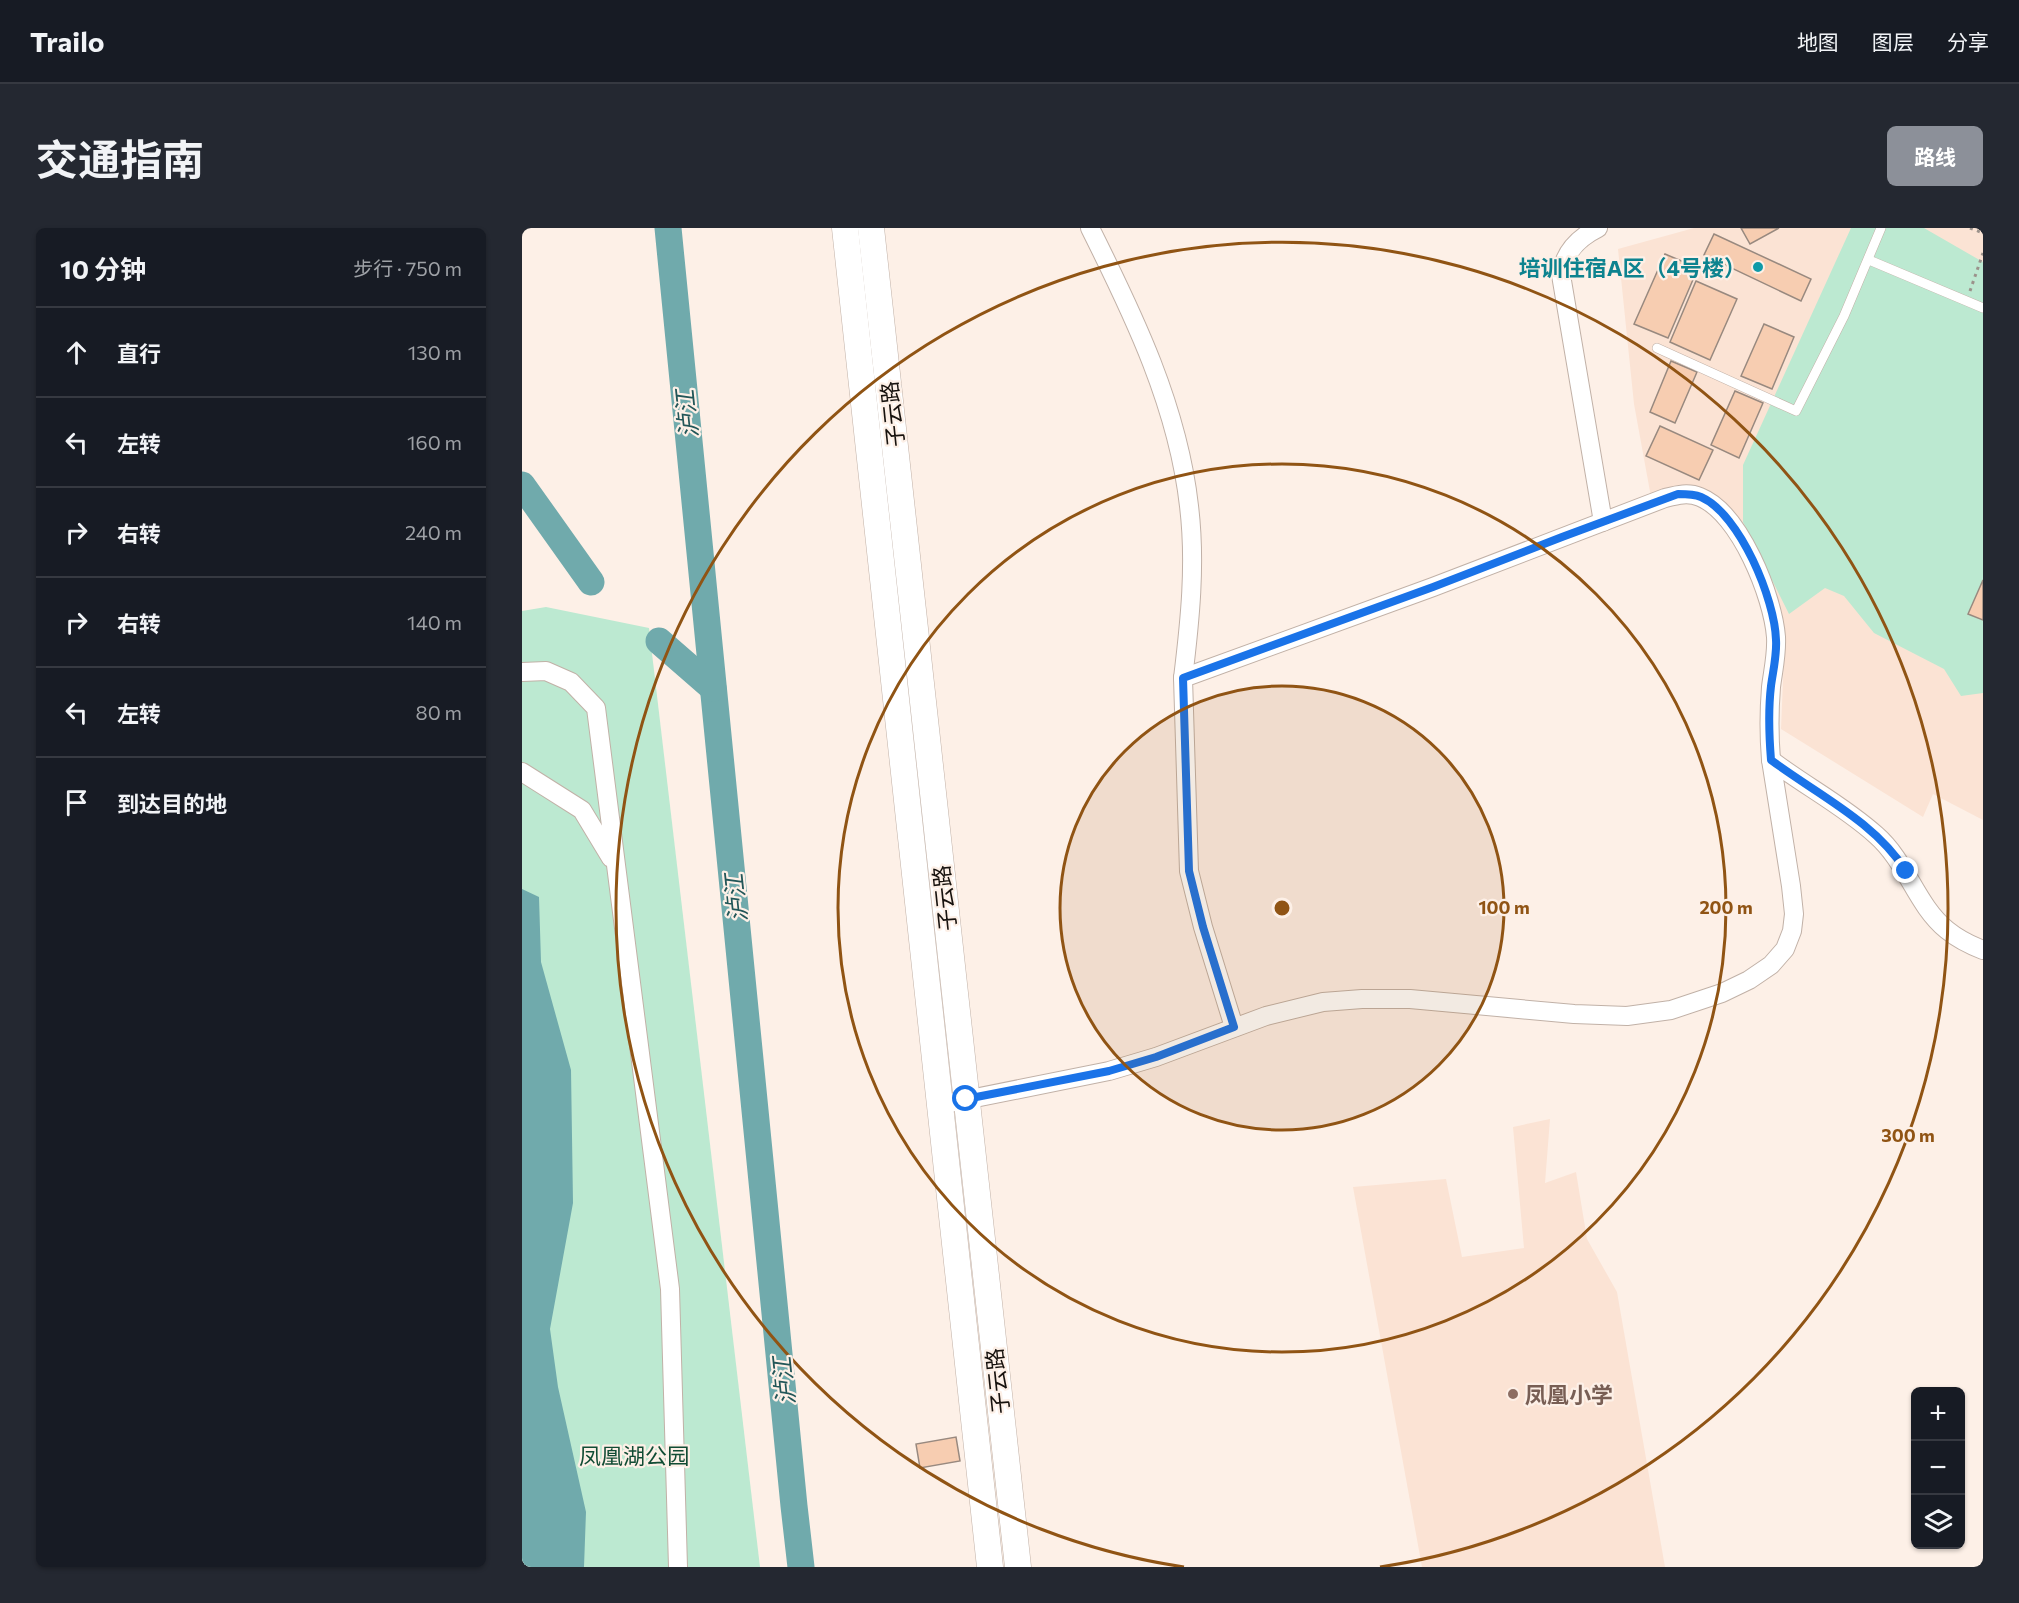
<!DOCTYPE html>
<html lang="zh">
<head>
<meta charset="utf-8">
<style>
  :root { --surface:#171b24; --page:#242831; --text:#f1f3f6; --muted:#9ea1a6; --line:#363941; --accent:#8c9099 }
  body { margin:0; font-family:Commissioner,"Noto Sans SC",sans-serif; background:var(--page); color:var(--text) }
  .controls { position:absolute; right:18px; bottom:18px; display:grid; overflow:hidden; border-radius:9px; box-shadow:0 2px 4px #0004 }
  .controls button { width:54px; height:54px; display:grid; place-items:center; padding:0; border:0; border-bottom:2px solid var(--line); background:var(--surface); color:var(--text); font:30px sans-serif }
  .stop { position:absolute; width:18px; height:18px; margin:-14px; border:4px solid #1a73e8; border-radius:50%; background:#fff }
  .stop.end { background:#1a73e8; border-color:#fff; box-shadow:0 2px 6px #0008 }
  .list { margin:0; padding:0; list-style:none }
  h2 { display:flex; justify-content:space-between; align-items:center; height:78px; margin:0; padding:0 24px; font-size:26px }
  h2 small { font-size:20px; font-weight:400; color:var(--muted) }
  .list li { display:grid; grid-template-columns:39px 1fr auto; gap:18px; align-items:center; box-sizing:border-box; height:90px; padding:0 24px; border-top:2px solid var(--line) }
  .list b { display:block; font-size:22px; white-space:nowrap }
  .list em { font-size:20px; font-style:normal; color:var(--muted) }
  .icon { flex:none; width:33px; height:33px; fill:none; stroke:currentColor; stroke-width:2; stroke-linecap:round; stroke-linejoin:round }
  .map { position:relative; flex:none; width:1461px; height:1339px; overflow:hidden; border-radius:9px }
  header { display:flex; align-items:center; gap:36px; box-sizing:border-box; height:84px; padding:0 30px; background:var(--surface); border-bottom:2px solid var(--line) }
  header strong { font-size:28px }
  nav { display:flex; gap:33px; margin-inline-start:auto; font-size:21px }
  .intro { display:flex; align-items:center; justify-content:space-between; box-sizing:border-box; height:144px; padding:0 36px }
  h1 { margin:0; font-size:42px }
  .button { padding:15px 27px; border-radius:9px; background:var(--accent); color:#fff; font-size:21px; font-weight:700 }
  main { display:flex; gap:36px; padding:0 36px }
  aside { flex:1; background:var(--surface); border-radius:9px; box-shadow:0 2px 4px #0004 }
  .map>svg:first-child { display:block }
  .built { fill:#fbe3d4 }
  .green { fill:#bce9d1 }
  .water { fill:#70aaac }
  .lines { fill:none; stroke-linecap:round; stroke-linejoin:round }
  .river { stroke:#70aaac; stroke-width:27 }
  .building { fill:#f7cdb1; stroke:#98897f; stroke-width:1.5 }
  .lane-casing { stroke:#c1b1a7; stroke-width:10 }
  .street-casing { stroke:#c1b1a7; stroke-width:20 }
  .secondary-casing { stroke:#c1b1a7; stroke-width:27 }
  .path { stroke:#9b928b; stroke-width:3; stroke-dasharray:3 4.5; stroke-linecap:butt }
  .lane { stroke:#fff; stroke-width:9 }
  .street { stroke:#fff; stroke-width:18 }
  .secondary { stroke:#fff; stroke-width:26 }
  .route { stroke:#1a73e8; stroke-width:8 }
  .ring { fill:none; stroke:#905414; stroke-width:3 }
  .culture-dot { fill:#0f9aa8; stroke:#fdf0e7; stroke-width:2 }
  .education-dot { fill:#8d6e63; stroke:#fdf0e7; stroke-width:2 }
  .labels { text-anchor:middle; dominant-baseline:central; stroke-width:4.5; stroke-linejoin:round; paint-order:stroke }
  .culture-label { font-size:22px; font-weight:bold; fill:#0d838f; stroke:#fdf0e7; text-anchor:end }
  .street-label { font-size:22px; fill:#17120e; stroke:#fdf0e7 }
  .education-label { font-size:22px; font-weight:bold; fill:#785e54; stroke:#fdf0e7; text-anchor:start }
  .park-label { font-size:22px; fill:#114c34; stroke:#fdf0e7 }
  .water-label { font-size:24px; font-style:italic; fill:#225658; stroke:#fdf0e7 }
  .centre { fill:#905414; stroke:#fdf0e7; stroke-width:3 }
  .ring-label { font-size:18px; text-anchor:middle; font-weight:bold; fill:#905414; stroke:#fdf0e7; stroke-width:4.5; stroke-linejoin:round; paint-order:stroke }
</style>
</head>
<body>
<header>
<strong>Trailo</strong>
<nav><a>地图</a><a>图层</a><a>分享</a></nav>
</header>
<div class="intro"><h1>交通指南</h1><a class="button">路线</a></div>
<main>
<aside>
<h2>10 分钟<small>步行 · 750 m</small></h2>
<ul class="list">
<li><svg class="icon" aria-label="ahead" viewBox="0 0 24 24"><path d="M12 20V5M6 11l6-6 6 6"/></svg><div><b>直行</b></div><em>130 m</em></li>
<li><svg class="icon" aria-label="left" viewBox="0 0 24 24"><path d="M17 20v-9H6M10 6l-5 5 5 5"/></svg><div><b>左转</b></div><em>160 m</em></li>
<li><svg class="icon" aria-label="right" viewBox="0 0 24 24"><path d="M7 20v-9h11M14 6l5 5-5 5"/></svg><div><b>右转</b></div><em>240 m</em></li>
<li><svg class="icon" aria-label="right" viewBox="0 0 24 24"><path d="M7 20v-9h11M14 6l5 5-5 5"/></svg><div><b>右转</b></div><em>140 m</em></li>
<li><svg class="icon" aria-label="left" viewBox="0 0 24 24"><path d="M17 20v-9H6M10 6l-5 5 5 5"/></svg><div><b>左转</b></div><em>80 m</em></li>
<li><svg class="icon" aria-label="arrive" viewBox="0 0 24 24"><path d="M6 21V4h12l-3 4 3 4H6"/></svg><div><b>到达目的地</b></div></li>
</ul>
</aside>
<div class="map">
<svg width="1461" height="1339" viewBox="0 0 1461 1339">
  <rect width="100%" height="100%" fill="#fdf0e7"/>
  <g class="built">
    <path d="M1172 0H1461V592L1411 566 1401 589 1259 501 1263 403 1256 378 1204 282 1129 269 1112 176 1096 21Z"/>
    <path d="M1028 891 1023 955 1054 944 1065 1011 1095 1064 1143 1339H900L831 959 924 951 940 1029 1002 1020 991 899Z"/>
  </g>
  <g class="green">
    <path d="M1329 0H1402L1461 34V465L1439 468 1422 441 1352 405 1322 368 1303 360 1267 386 1221 294V237Z"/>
    <path d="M24 379 127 400 238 1339H0V383Z"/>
  </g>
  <path class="water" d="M0 661 17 669 19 734 49 842 51 975 28 1101 36 1159 64 1284 62 1339H0Z"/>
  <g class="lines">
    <g class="river">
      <path d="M146 0 272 1278 279 1339"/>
      <path d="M0 257 69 354"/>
      <path d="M137 413 191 460"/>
    </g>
  </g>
  <g class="building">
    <path d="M1219 0H1257L1228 16Z"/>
    <path d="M1192 6 1289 51 1279 73 1182 27Z"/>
    <path d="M1143 26 1176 40 1146 110 1112 96Z"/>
    <path d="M1174 53 1215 71 1188 132 1148 114Z"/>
    <path d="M1242 96 1272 109 1250 161 1219 148Z"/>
    <path d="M1149 133 1175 144 1153 195 1128 184Z"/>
    <path d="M1213 163 1241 175 1217 230 1189 217Z"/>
    <path d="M1138 198 1191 222 1177 252 1124 228Z"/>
    <path d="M1461 352V392L1446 386Z"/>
    <path d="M434 1209 438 1233 398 1240 394 1216Z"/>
  </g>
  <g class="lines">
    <defs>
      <g id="lane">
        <path d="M1347 32 1461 80"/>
        <path d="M1135 120 1274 183 1322 88 1359 0"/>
      </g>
      <g id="street">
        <path d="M568 0C612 88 656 179 667 278 674 335 668 393 661 450"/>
        <path d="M1076 0C1056 10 1042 24 1039 47L1081 294"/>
        <path d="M0 444 24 443 49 454 74 480 148 1061 156 1339"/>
        <path d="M0 544 60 582 89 630"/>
        <path d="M712 799 681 699 667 643 661 450 911 359 1143 270C1155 267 1166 264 1178 269 1218 285 1251 369 1254 409 1255 426 1251 443 1249 459 1247 484 1247 508 1249 532"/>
        <path d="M418 877 587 843 634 829 744 788 801 774 840 771H888L1052 786 1105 788 1149 782 1200 765 1227 752 1249 737 1263 721 1270 703 1272 686 1269 658 1249 532C1283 558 1322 578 1354 607 1385 634 1394 677 1425 702 1436 711 1448 717 1461 722"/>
      </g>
      <g id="secondary">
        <path d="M323 0 468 1339"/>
        <path d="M349 0 496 1339"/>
      </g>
    </defs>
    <use href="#lane" class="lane-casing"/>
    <use href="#street" class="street-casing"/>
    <use href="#secondary" class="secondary-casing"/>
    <g class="path">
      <path d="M1448 0 1461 5"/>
      <path d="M1448 63 1461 25"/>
    </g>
    <use href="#lane" class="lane"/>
    <use href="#street" class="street"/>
    <use href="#secondary" class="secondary"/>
  </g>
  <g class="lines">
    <path class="route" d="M444 871 587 843 634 829 712 799 681 699 667 643 661 450 911 359 1040 309 1156 266C1164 266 1172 266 1179 269 1218 286 1253 372 1254 412 1255 427 1251 443 1249 458 1246 483 1247 507 1249 532 1296 567 1352 593 1384 643"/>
  </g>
  <circle cx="760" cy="680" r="222" fill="#905414" fill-opacity=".12"/>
  <g class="ring">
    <circle cx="760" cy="680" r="222"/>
    <circle cx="760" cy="680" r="444"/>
    <path d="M662 1339A666 666 0 1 1 858 1339"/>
  </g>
  <circle class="culture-dot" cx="1236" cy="39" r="6"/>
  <circle class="education-dot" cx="991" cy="1166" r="6"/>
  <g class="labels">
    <g class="culture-label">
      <text x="1224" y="39">培训住宿A区（4号楼）</text>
    </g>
    <g class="street-label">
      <text transform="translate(370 186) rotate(-96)">子云路</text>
      <text transform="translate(422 670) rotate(-96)">子云路</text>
      <text transform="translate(475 1153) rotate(-96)">子云路</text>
    </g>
    <g class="education-label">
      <text x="1003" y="1166">凤凰小学</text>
    </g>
    <g class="park-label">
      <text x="112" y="1227">凤凰湖公园</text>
    </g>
    <g class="water-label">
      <text transform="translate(164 186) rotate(-96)">泸江</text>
      <text transform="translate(213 670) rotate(-96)">泸江</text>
      <text transform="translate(261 1153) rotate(-96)">泸江</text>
    </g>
  </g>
  <circle cx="760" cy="680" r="9" class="centre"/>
  <g class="ring-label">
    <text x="982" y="686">100 m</text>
    <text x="1204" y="686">200 m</text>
    <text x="1386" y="914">300 m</text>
  </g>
</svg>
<div class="controls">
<button>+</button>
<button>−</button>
<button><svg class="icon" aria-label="layers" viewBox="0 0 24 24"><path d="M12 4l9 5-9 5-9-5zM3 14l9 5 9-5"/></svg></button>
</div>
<div class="stop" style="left:444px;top:871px"></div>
<div class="stop end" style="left:1384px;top:643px"></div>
</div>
</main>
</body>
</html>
